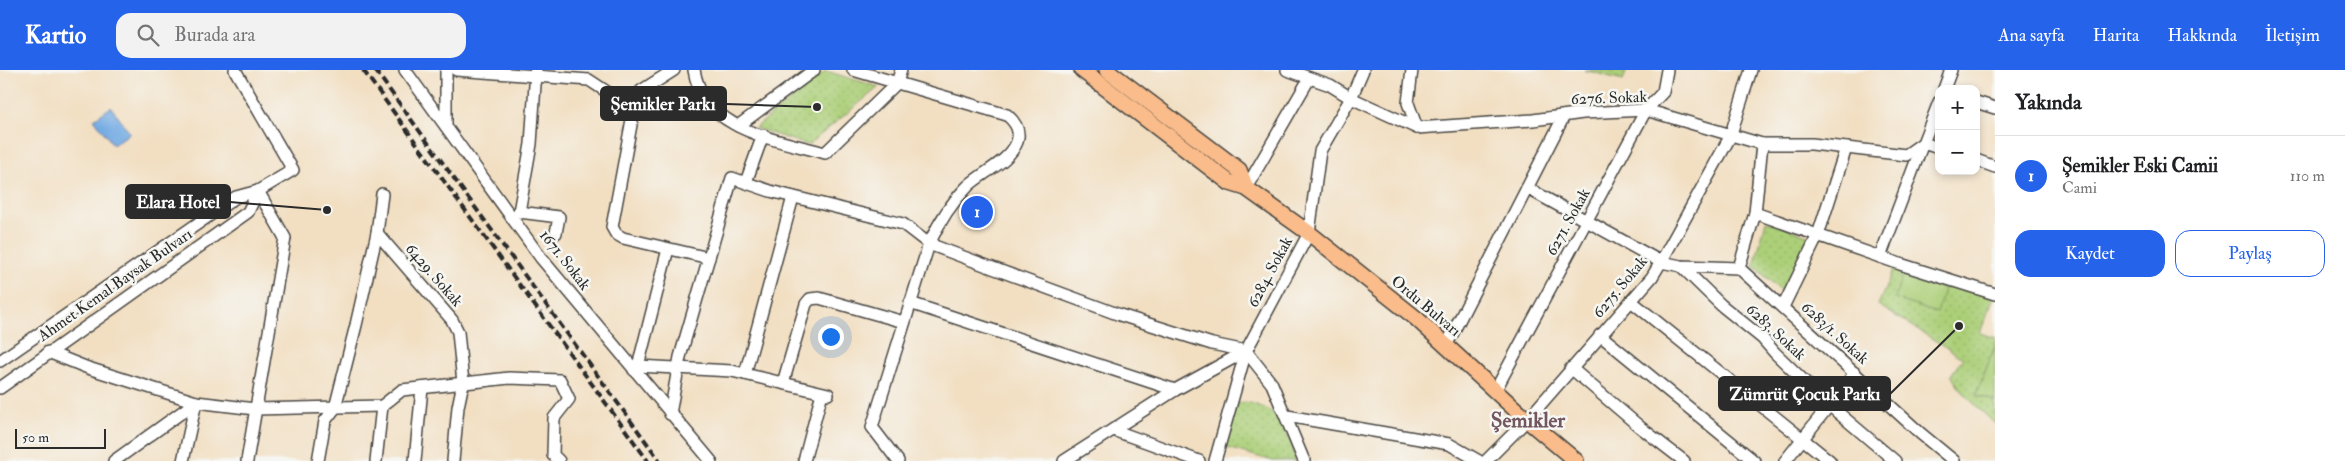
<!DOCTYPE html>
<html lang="tr">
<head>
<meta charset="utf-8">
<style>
  :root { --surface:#fff; --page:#f2f2f2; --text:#202124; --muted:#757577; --line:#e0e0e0; --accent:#2563eb }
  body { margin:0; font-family:"IM FELL Double Pica",serif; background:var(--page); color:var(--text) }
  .controls { position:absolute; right:15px; top:15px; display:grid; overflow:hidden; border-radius:10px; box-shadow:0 2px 8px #0003 }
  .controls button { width:45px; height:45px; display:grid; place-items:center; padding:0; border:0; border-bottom:1px solid var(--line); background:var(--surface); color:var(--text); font:25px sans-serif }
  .scale { position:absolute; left:15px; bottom:12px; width:91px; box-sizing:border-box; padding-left:5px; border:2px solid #2b2b2b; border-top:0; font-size:14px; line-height:18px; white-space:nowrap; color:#2b2b2b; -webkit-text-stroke:4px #f6f6f2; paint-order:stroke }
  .you { position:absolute; left:830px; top:266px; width:18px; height:18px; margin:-12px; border:4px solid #fff; border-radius:50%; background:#1a73e8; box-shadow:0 0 0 8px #1a73e833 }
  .badge { display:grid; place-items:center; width:32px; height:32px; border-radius:50%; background:var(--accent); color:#fff; font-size:16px; font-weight:700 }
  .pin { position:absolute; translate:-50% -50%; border:2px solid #fff; box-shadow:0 1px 5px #0006 }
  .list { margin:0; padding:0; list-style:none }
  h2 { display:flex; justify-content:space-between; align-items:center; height:65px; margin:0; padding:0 20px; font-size:21px }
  h2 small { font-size:16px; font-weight:400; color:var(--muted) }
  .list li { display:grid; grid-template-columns:32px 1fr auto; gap:15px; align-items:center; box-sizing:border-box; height:80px; padding:0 20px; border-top:1px solid var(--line) }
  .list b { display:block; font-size:19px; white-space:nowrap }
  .list p { margin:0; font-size:16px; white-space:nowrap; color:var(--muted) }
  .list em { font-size:16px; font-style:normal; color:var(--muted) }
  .actions { display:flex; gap:10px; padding:15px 20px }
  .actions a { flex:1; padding:11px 0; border:1px solid var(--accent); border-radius:15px; text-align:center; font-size:18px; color:var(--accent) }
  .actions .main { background:var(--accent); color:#fff }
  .icon { flex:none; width:28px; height:28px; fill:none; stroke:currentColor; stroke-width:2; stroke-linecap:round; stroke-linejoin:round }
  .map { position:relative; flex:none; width:1995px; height:391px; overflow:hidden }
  header { display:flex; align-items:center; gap:30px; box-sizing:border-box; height:70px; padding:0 25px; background:var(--accent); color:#fff }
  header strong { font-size:24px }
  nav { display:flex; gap:28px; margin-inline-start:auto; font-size:18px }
  .search { width:350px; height:45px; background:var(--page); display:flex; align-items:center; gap:12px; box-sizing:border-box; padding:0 18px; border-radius:15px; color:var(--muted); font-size:19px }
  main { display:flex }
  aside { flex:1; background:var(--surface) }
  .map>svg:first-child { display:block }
  .park { fill:url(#park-dots); stroke:#6c7d52 }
  .garden { fill:#accf78; stroke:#6c7d52 }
  .water { fill:#75abe3; stroke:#506b87 }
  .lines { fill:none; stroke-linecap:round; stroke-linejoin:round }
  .minor-casing { stroke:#494642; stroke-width:14 }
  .major-casing { stroke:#494642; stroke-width:18 }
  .minor { stroke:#fff; stroke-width:11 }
  .major { stroke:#f9bc8a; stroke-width:15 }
  .rail { stroke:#2b2b2b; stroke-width:4; stroke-dasharray:8 4; stroke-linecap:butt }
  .labels { text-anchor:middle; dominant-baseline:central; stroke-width:5; stroke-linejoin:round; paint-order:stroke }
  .street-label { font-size:16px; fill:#2b2b2b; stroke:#f6f6f2 }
  .district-label { font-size:21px; font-weight:bold; fill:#725660; stroke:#f6f6f2 }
  .leader { fill:none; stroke:#2b2b2b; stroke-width:2 }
  .callout-dot { fill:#2b2b2b; stroke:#f6f6f2; stroke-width:2 }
  .callout { fill:#2b2b2b; stroke:#2b2b2b; stroke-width:2 }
  .callout-label { font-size:18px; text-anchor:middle; font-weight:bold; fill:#fff }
</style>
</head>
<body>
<header>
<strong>Kartio</strong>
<div class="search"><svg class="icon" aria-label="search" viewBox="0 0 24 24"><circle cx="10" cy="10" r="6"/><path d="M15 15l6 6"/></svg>Burada ara</div>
<nav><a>Ana sayfa</a><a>Harita</a><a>Hakkında</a><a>İletişim</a></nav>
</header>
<main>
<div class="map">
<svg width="1995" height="391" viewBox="0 0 1995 391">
  <defs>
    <pattern id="park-dots" width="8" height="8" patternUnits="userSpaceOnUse" patternTransform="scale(1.25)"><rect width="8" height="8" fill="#accf78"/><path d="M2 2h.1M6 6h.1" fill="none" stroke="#94b268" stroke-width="1.8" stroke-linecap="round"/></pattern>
  </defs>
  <rect width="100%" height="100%" fill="#f6f6f2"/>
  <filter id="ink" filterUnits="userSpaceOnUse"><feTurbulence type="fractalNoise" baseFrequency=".02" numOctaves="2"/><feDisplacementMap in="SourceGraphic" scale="10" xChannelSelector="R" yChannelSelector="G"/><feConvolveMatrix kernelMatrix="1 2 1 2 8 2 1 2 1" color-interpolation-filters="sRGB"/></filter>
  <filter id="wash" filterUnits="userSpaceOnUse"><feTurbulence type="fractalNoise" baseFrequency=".0096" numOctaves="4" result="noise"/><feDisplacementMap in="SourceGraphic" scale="20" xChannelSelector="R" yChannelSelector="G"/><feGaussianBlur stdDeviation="1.12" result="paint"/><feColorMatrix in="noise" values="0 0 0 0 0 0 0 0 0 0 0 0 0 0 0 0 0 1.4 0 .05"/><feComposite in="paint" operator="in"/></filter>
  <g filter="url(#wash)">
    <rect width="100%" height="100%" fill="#f2dfc2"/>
    <g class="park">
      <path d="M1584 0H1627L1623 10Z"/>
      <path d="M826 1 879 17 808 75 755 58Z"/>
      <path d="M1766 151 1810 166 1785 225 1754 196Z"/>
      <path d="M1895 195 1994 226 1980 263 1995 268V276L1976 325 1995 331V354L1962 322 1951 305 1963 288 1878 235Z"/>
      <path d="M1246 332C1272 339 1279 343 1289 368 1293 377 1295 382 1294 391H1273L1224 377 1237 333Z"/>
    </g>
    <g class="garden">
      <path d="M1902 205 1944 219 1937 243 1895 229Z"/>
      <path d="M1995 276V331L1976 325Z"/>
    </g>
    <path class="water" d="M111 37 130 63 113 75 94 49Z"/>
  </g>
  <g filter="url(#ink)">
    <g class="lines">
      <defs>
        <g id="minor">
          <path d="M405 0 541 188 711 391"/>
          <path d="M446 0V56"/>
          <path d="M456 0 589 10 633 39"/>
          <path d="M536 0 531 74 519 142 559 147 556 163"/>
          <path d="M674 0 641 21 636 28 612 157 616 164 623 168 709 188"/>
          <path d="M694 0C704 61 775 69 825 83L897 13 901 0"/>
          <path d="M853 0 1007 45C1015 52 1021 60 1017 72 1009 92 983 102 968 116 951 133 939 152 929 174L872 357 898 391"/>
          <path d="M1287 0 1330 15 1351 28 1417 58 1533 50 1583 43 1646 40 1762 74H1812L1906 85 1923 73 1939 32"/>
          <path d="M1412 0 1408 33 1417 58"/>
          <path d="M1944 19 1951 0"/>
          <path d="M1976 32 1995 38"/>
          <path d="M738 56 814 0"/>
          <path d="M1976 90 1995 97"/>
          <path d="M746 112 763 65"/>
          <path d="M1246 118 1309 9"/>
          <path d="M1527 118 1661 192 1730 67 1751 0"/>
          <path d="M1755 143 1900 194 1995 224"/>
          <path d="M377 163 452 250 458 262 463 313 458 337 453 391"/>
          <path d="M1880 187 1923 73 1939 78"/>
          <path d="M1681 196 1721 235 1762 268 1775 283 1829 335 1895 391"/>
          <path d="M1739 198 1920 363 1954 391"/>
          <path d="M1631 231 1830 391"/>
          <path d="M910 233 1175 320"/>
          <path d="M1783 237 1818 165 1846 78"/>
          <path d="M1600 265 1754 391"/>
          <path d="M1446 276 1564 46"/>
          <path d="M1246 281 1272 314 1304 391"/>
          <path d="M48 282 88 298 196 332 255 339 382 336 402 320 509 308 560 310 569 329 554 348 553 385 559 391"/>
          <path d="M0 291 236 127 258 121 293 100 235 0"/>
          <path d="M638 296 668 179"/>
          <path d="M1571 298 1640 357 1684 391"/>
          <path d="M634 300 638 296 732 301 828 324"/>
          <path d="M745 304 793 127"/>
          <path d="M783 313 806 234 810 229 819 228 904 252"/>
          <path d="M0 318 248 142 258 121"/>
          <path d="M1495 321 1646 40 1663 22 1667 0"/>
          <path d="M670 344 680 287 732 108 770 121 903 154 929 174 990 197 1120 245 1212 274 1246 281"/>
          <path d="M1287 346 1449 374 1479 391"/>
          <path d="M1113 360 1199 391"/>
          <path d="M114 391 196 332"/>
          <path d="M183 391 196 332"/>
          <path d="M247 391 285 168 258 121"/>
          <path d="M318 391 325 351 335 338 356 255 377 163 382 124"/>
          <path d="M376 391 382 336"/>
          <path d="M415 391 422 318"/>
          <path d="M804 391 822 323"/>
          <path d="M1064 391 1175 320 1246 281"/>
          <path d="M1215 391 1246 281 1309 163 1320 81 1351 28 1363 0"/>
          <path d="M1486 391 1527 350 1652 207 1661 192 1681 196 1739 198 1755 143 1762 74"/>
          <path d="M1785 391 1855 303"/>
        </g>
        <g id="major">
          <path d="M1082 0 1230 113 1246 118 1309 163 1417 249 1527 350 1576 391"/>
          <path d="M1107 0 1239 100 1246 118"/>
        </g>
      </defs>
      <use href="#minor" class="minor-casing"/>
      <use href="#major" class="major-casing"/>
      <use href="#minor" class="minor"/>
      <use href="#major" class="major"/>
      <g class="rail">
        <path d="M363 0 648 391"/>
        <path d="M375 0 660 391"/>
      </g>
    </g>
  </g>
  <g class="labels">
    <g class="street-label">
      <text transform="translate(1609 28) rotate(-2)">6276. Sokak</text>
      <text transform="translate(1568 152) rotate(-61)">6271. Sokak</text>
      <text transform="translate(565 190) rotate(52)">1671. Sokak</text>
      <text transform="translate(1270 202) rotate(-62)">6284. Sokak</text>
      <text transform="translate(434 205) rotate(49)">6429. Sokak</text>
      <text transform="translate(115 215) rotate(-35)">Ahmet Kemal Baysak Bulvarı</text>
      <text transform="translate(1620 217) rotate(-50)">6275. Sokak</text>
      <text transform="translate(1426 236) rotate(40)">Ordu Bulvarı</text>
      <text transform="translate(1776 262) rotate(43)">6283. Sokak</text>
      <text transform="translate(1835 263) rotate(42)">6283/1. Sokak</text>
    </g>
    <g class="district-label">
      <text x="1528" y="350">Şemikler</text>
    </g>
  </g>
  <path class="leader" d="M817 37L726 34M327 140L230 132M1959 256L1890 324"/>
  <g class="callout-dot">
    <circle cx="817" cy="37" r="5"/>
    <circle cx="327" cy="140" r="5"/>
    <circle cx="1959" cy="256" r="5"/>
  </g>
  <g class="callout">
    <rect x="601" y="17" width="125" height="33" rx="5"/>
    <rect x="126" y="115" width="104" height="33" rx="5"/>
    <rect x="1719" y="307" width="171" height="33" rx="5"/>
  </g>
  <g class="callout-label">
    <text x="663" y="40">Şemikler Parkı</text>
    <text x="178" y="138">Elara Hotel</text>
    <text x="1805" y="330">Zümrüt Çocuk Parkı</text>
  </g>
</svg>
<div class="controls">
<button>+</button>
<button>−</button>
</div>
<div class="scale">50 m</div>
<div class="you"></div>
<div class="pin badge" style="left:977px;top:142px">1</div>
</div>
<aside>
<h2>Yakında<small></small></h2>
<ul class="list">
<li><span class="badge">1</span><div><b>Şemikler Eski Camii</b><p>Cami</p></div><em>110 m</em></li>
</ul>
<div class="actions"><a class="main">Kaydet</a><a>Paylaş</a></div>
</aside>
</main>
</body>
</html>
